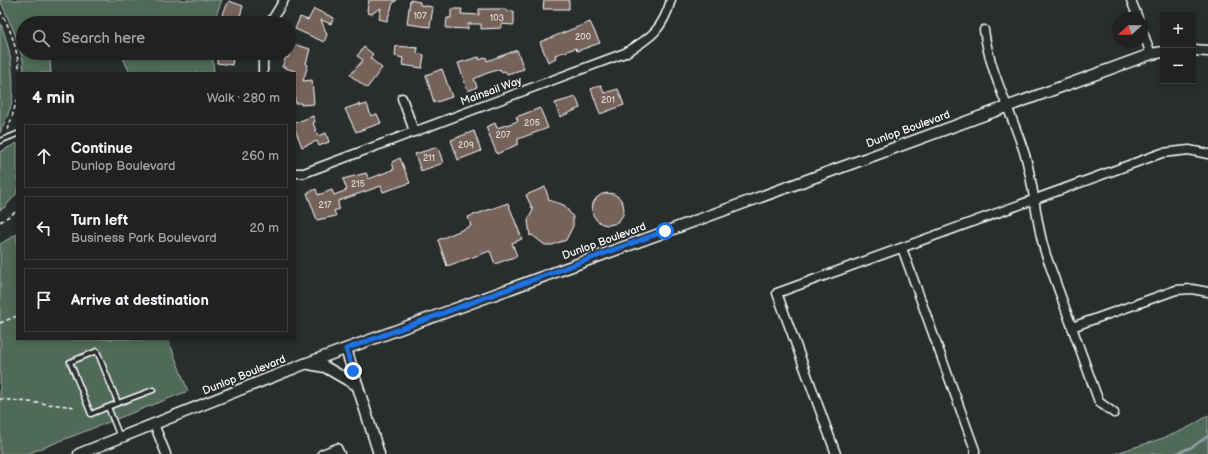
<!DOCTYPE html>
<html lang="en">
<head>
<meta charset="utf-8">
<style>
  :root { --surface:#202222; --page:#2d2f2f; --text:#f1f3f6; --muted:#a2a4a5; --line:#3d3f40 }
  body { margin:0; font-family:"Balsamiq Sans",sans-serif; background:var(--page); color:var(--text) }
  .controls { position:absolute; right:12px; top:12px; display:grid; overflow:hidden; border-radius:0px; box-shadow:0 2px 6px #0003 }
  .controls button { width:36px; height:36px; display:grid; place-items:center; padding:0; border:0; border-bottom:1px solid var(--line); background:var(--surface); color:var(--text); font:20px sans-serif }
  .compass { position:absolute; left:1112px; top:12px; width:36px; height:36px; border-radius:50%; background:var(--surface); box-shadow:0 2px 6px #0003; rotate:249deg }
  .stop { position:absolute; width:12px; height:12px; margin:-9px; border:3px solid #1a73e8; border-radius:50%; background:#fff }
  .stop.end { background:#1a73e8; border-color:#fff; box-shadow:0 1px 4px #0008 }
  .list { margin:0; padding:0; list-style:none }
  h2 { display:flex; justify-content:space-between; align-items:center; height:52px; margin:0; padding:0 16px; font-size:17px }
  h2 small { font-size:13px; font-weight:400; color:var(--muted) }
  .list li { display:grid; grid-template-columns:26px 1fr auto; gap:12px; align-items:center; box-sizing:border-box; height:64px; margin:0 8px 8px; padding:0 8px; border:1px solid var(--line); border-radius:0px }
  .list b { display:block; font-size:15px; white-space:nowrap }
  .list p { margin:0; font-size:13px; white-space:nowrap; color:var(--muted) }
  .list em { font-size:13px; font-style:normal; color:var(--muted) }
  .icon { flex:none; width:22px; height:22px; fill:none; stroke:currentColor; stroke-width:2; stroke-linecap:round; stroke-linejoin:round }
  .map { position:relative; flex:none; width:1208px; height:454px; overflow:hidden }
  .search { position:absolute; background:var(--surface); box-shadow:0 2px 6px #0003; left:16px; top:16px; width:280px; height:44px; display:flex; align-items:center; gap:10px; box-sizing:border-box; padding:0 14px; border-radius:22px; color:var(--muted); font-size:15px }
  .panel { position:absolute; background:var(--surface); box-shadow:0 2px 6px #0003; left:16px; top:72px; width:280px; height:268px; border-radius:0px }
  .map>svg:first-child { display:block }
  .green { fill:#4f6a59; stroke:#a7b4ac }
  .lines { fill:none; stroke-linecap:round; stroke-linejoin:round }
  .stream { stroke:#94a1a9; stroke-width:2.5 }
  .building { fill:#74635a; stroke:#fff }
  .service-casing { stroke:#fff; stroke-width:7 }
  .minor-casing { stroke:#fff; stroke-width:11 }
  .tertiary-casing { stroke:#fff; stroke-width:13 }
  .path { stroke:#fff; stroke-width:1.5; stroke-dasharray:4 3; stroke-linecap:butt }
  .service { stroke:#2a2d2e; stroke-width:4 }
  .minor { stroke:#2a2d2e; stroke-width:8 }
  .tertiary { stroke:#2a2d2e; stroke-width:10 }
  .route { stroke:#1a73e8; stroke-width:5 }
  .labels { text-anchor:middle; dominant-baseline:central; stroke-width:3.5; stroke-linejoin:round; paint-order:stroke }
  .number-label { font-size:9px; fill:#dcd8d6 }
  .street-label { font-size:11px; fill:#fff; stroke:#2a2d2e }
</style>
</head>
<body>
<div class="map">
<svg width="1208" height="454" viewBox="0 0 1208 454">
  <rect width="100%" height="100%" fill="#2a2d2e"/>
  <filter id="ink" filterUnits="userSpaceOnUse"><feTurbulence type="fractalNoise" baseFrequency=".025" numOctaves="2"/><feDisplacementMap in="SourceGraphic" scale="8" xChannelSelector="R" yChannelSelector="G"/><feConvolveMatrix kernelMatrix="1 2 1 2 8 2 1 2 1" color-interpolation-filters="sRGB"/></filter>
  <g filter="url(#ink)">
    <g class="green">
      <path d="M0 0H222L213 23H23V53H53L50 61 51 73H24L23 60 15 34Z"/>
      <path d="M0 22C10 45 15 76 12 101 10 112 4 123 0 133Z"/>
      <path d="M105 53H212L214 73H130L123 58Z"/>
      <path d="M17 143V193L5 207 0 210V152Z"/>
      <path d="M17 234V339H168L188 391 27 454H0V244Z"/>
      <path d="M1208 415V454H1114C1147 442 1179 437 1208 415Z"/>
    </g>
    <g class="lines">
      <path class="stream" d="M1175 454 1192 447 1208 436"/>
    </g>
    <g class="building">
      <path d="M369 0H397L393 3 387 21 379 19 381 8 371 14 368 13 367 10Z"/>
      <path d="M410 0 420 2V5L433 7 430 27 407 24Z"/>
      <path d="M544 0H569V9H543Z"/>
      <path d="M229 1 243 6 238 23H221L223 18 222 15Z"/>
      <path d="M314 9 334 18 331 24 321 20 327 35 324 42 295 29 300 17 308 20Z"/>
      <path d="M451 9H462L461 14 479 15V9H506V11H514V25L501 24V28L481 29V24H468V29L446 28 447 18H451Z"/>
      <path d="M590 22 600 43 577 51 576 48 555 55 556 58 548 62 540 42Z"/>
      <path d="M293 44 310 49 306 64 308 65 303 81 312 80 314 104 301 105V103H295V71L282 67 286 57 288 58Z"/>
      <path d="M396 46 418 48 417 53 424 55 422 68 402 65 403 58 395 56Z"/>
      <path d="M364 47 373 54 370 58 382 68 367 88 350 75 363 60 357 56Z"/>
      <path d="M517 50 524 69 507 74 505 71 501 72 500 69 485 74 474 79 477 87 468 91 458 63 479 57 480 60 486 57 487 61Z"/>
      <path d="M218 53H234L232 65 217 63Z"/>
      <path d="M442 69 452 97 434 103 426 75Z"/>
      <path d="M601 85 604 93 618 89 624 105 600 114 591 89Z"/>
      <path d="M576 97 580 108 560 117 555 103Z"/>
      <path d="M359 104 360 106 367 104 371 116 377 114 381 123 356 132 345 109Z"/>
      <path d="M540 108 548 128 518 139V144L497 154 486 127 495 123 497 128 518 121 516 117Z"/>
      <path d="M313 116 315 122 313 123 318 136 326 133 329 142 319 146 317 141 302 147 295 129V123Z"/>
      <path d="M474 131 481 151 458 160 451 140Z"/>
      <path d="M438 147 443 163 421 171 415 154Z"/>
      <path d="M400 158 410 183 383 192 381 186 338 201 339 209 334 211 336 216 317 220 307 193 316 189 318 195 332 190 334 195 347 190 343 179 366 173 369 179 394 169 392 162Z"/>
      <path d="M545 187 549 200 564 205 573 217V226L566 240 552 245H545L532 235 530 236 528 220 533 210 526 195Z"/>
      <circle cx="608" cy="209" r="16"/>
      <path d="M508 203 522 239 512 243 517 256 495 264 490 251 447 266 438 240 471 226 468 217Z"/>
    </g>
    <g class="lines">
      <defs>
        <g id="service">
          <path d="M0 141 17 134"/>
          <path d="M118 403 153 390"/>
          <path d="M108 407 118 403 97 351 70 362 91 414 108 407 120 437"/>
        </g>
        <g id="minor">
          <path d="M1131 0 1138 18"/>
          <path d="M270 23 284 0"/>
          <path d="M984 30C990 74 1012 113 1025 155 1035 188 1035 222 1046 255L1099 402 1114 413"/>
          <path d="M1142 30 1151 54"/>
          <path d="M263 73V53"/>
          <path d="M402 98 414 131"/>
          <path d="M295 173H304L625 53C651 38 663 29 671 0"/>
          <path d="M902 248 975 450V454"/>
          <path d="M1072 327 1176 290 1192 289 1208 292"/>
          <path d="M154 424 166 454"/>
          <path d="M322 454 337 448 340 454"/>
          <path d="M836 454 777 293 1162 153 1189 150 1208 154"/>
        </g>
        <g id="tertiary">
          <path d="M1193 50 1208 51"/>
          <path d="M346 349 379 454"/>
          <path d="M309 364 325 367 358 386"/>
          <path d="M79 454 307 363 1151 54 1163 52"/>
        </g>
      </defs>
      <use href="#service" class="service-casing"/>
      <use href="#minor" class="minor-casing"/>
      <use href="#tertiary" class="tertiary-casing"/>
      <g class="path">
        <path d="M0 11C12 30 17 51 20 73"/>
        <path d="M8 130 17 100"/>
        <path d="M0 222 17 211"/>
        <path d="M0 323 17 316"/>
        <path d="M0 399 76 407"/>
      </g>
      <use href="#service" class="service"/>
      <use href="#minor" class="minor"/>
      <use href="#tertiary" class="tertiary"/>
    </g>
  </g>
  <g class="lines" filter="url(#ink)">
    <path class="route" d="M353 371 346 349 665 231"/>
  </g>
  <g class="labels">
    <g class="number-label">
      <text x="420" y="16">107</text>
      <text x="497" y="18">103</text>
      <text x="583" y="37">200</text>
      <text x="608" y="100">201</text>
      <text x="532" y="123">205</text>
      <text x="503" y="135">207</text>
      <text x="466" y="145">209</text>
      <text x="429" y="158">211</text>
      <text x="358" y="184">215</text>
      <text x="325" y="205">217</text>
    </g>
    <g class="street-label">
      <text transform="translate(491 91) rotate(-20)">Mainsail Way</text>
      <text transform="translate(908 129) rotate(-20)">Dunlop Boulevard</text>
      <text transform="translate(604 241) rotate(-20)">Dunlop Boulevard</text>
      <text transform="translate(244 375) rotate(-22)">Dunlop Boulevard</text>
    </g>
  </g>
</svg>
<div class="controls">
<button>+</button>
<button>−</button>
</div>
<svg class="compass" viewBox="-18 -18 36 36"><path d="M0-13l5 13h-10z" fill="#e53935"/><path d="M0 13l5-13h-10z" fill="#a2a4a5"/></svg>
<div class="stop" style="left:665px;top:231px"></div>
<div class="stop end" style="left:353px;top:371px"></div>
<div class="search"><svg class="icon" aria-label="search" viewBox="0 0 24 24"><circle cx="10" cy="10" r="6"/><path d="M15 15l6 6"/></svg>Search here</div>
<section class="panel">
<h2>4 min<small>Walk · 280 m</small></h2>
<ul class="list">
<li><svg class="icon" aria-label="ahead" viewBox="0 0 24 24"><path d="M12 20V5M6 11l6-6 6 6"/></svg><div><b>Continue</b><p>Dunlop Boulevard</p></div><em>260 m</em></li>
<li><svg class="icon" aria-label="left" viewBox="0 0 24 24"><path d="M17 20v-9H6M10 6l-5 5 5 5"/></svg><div><b>Turn left</b><p>Business Park Boulevard</p></div><em>20 m</em></li>
<li><svg class="icon" aria-label="arrive" viewBox="0 0 24 24"><path d="M6 21V4h12l-3 4 3 4H6"/></svg><div><b>Arrive at destination</b></div></li>
</ul>
</section>
</div>
</body>
</html>
